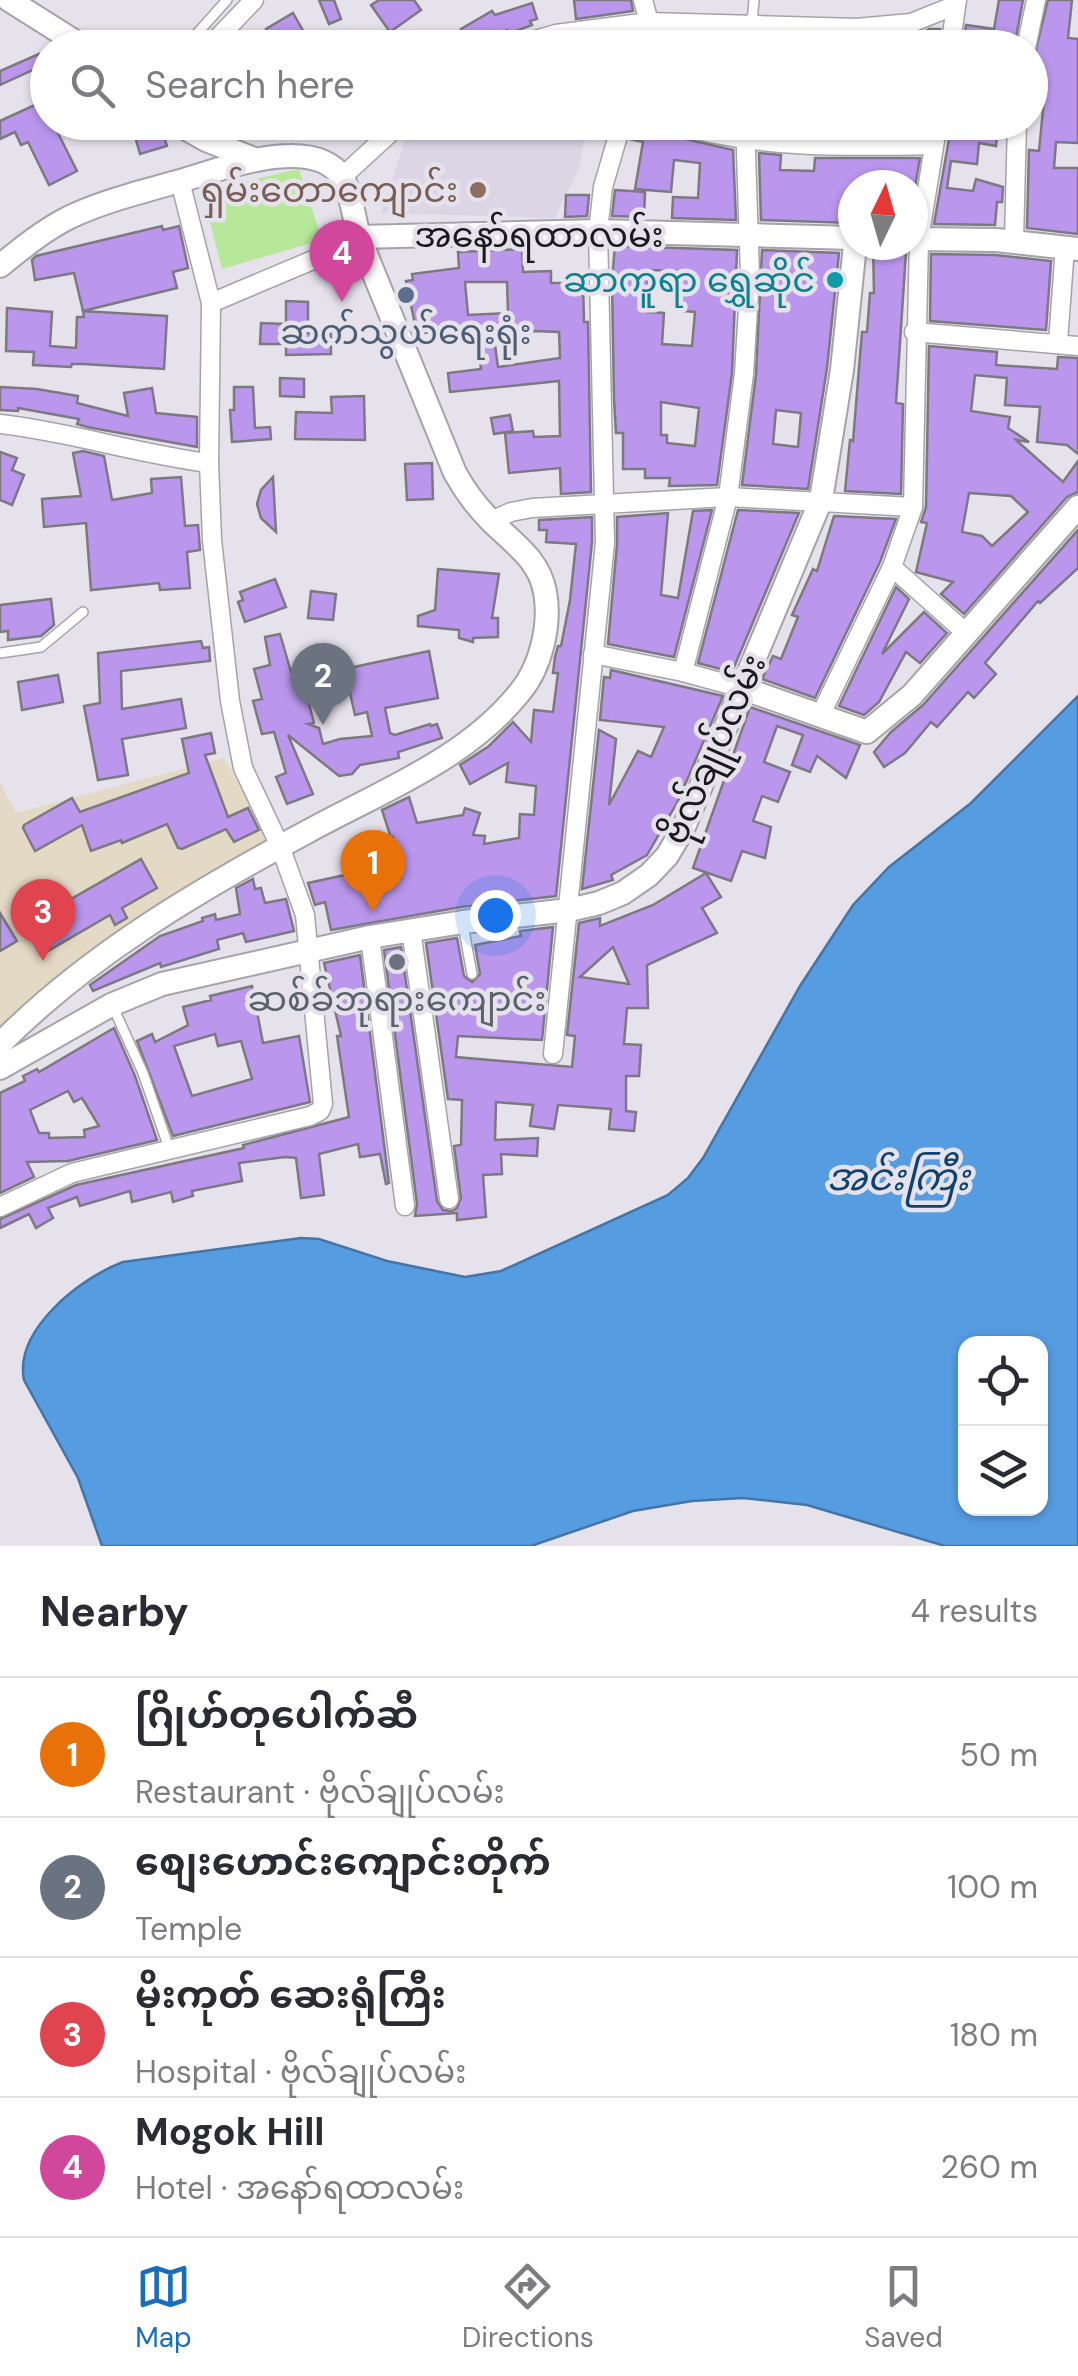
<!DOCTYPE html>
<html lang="en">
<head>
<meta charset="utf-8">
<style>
  :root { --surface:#fff; --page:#f7f7f7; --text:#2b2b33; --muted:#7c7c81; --line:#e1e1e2; --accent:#186ebc }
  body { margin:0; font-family:"DM Sans","Noto Sans Myanmar",sans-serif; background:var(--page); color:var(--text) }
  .controls { position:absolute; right:30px; bottom:30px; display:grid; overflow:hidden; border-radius:20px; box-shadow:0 2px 8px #0004 }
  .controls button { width:90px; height:90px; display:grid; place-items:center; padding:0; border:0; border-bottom:2px solid var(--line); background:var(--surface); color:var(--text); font:50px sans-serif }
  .compass { position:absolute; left:838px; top:170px; width:90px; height:90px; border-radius:50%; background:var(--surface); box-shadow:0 2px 8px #0004; rotate:5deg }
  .you { position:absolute; left:495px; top:915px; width:35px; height:35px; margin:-25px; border:8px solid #fff; border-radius:50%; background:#1a73e8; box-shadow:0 0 0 15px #1a73e833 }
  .badge { display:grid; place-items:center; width:65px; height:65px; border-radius:50%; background:var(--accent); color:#fff; font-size:32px; font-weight:700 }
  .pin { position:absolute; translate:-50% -82px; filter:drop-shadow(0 2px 5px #0008) }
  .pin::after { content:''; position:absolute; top:52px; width:35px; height:30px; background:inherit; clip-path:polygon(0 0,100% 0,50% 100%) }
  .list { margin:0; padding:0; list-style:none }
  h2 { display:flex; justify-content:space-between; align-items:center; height:130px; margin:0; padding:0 40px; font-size:42px }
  h2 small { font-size:32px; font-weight:400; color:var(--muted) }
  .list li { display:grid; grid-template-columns:65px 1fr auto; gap:30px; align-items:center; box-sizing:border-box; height:140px; padding:0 40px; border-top:2px solid var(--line) }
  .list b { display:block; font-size:38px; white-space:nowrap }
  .list p { margin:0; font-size:32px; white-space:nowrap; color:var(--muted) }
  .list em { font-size:32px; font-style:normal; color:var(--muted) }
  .icon { flex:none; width:55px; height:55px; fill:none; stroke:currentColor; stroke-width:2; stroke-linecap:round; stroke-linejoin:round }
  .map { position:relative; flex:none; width:1078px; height:1546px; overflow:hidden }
  .search { position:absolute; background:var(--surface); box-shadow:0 2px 8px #0004; left:30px; right:30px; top:30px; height:110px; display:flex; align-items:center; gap:25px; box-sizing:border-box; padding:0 35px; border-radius:55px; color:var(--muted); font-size:38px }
  .sheet { height:690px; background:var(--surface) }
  nav { display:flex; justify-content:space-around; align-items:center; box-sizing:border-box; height:140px; border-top:2px solid var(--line); background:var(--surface); font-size:28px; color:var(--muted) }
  nav a { display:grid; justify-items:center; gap:5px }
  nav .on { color:var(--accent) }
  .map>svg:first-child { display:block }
  .built { fill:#dbd5e5 }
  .medical { fill:#e4d9c5 }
  .green { fill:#b7e899 }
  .water { fill:#569ce1; stroke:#4475a6; stroke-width:2.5; fill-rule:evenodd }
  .building { fill:#ba97ed; stroke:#7c7981; stroke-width:2.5; fill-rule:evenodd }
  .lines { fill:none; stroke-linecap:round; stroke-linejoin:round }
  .lane-casing { stroke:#a6a2ab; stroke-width:12 }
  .street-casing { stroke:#a6a2ab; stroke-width:21 }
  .secondary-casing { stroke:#a6a2ab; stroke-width:26 }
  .lane { stroke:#fff; stroke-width:9 }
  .street { stroke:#fff; stroke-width:18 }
  .secondary { stroke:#fff; stroke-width:22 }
  .education-dot { fill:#8d6e63; stroke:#e6e2ec; stroke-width:4 }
  .culture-dot { fill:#0f9aa8; stroke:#e6e2ec; stroke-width:4 }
  .service-dot { fill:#5c6f8a; stroke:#e6e2ec; stroke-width:4 }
  .worship-dot { fill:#6b7280; stroke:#e6e2ec; stroke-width:4 }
  .labels { text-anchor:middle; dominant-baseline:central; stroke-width:9; stroke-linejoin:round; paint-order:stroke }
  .education-label { font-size:35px; fill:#785e54; stroke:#e6e2ec; text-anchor:end }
  .street-label { font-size:35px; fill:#1a191c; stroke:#e6e2ec }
  .culture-label { font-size:35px; fill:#0d838f; stroke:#e6e2ec; text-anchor:end }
  .service-label { font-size:35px; fill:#4e5e75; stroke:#e6e2ec }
  .worship-label { font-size:35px; fill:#5b616d; stroke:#e6e2ec }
  .water-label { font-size:38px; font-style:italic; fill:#10426f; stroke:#e6e2ec }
</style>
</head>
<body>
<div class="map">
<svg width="1078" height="1546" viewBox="0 0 1078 1546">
  <rect width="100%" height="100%" fill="#e6e2ec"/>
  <path class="built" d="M423 123H588L579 168 555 218 381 213 406 138Z"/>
  <path class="medical" d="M224 758 274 846 0 1030V783L16 813Z"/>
  <path class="green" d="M299 169 322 240 222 269 202 191Z"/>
  <path class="water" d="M1078 696V1546H945L807 1505 743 1498 692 1501 633 1511 531 1546H102L78 1478 24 1380C14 1330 80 1278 123 1262L301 1238 319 1239 387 1261 465 1277 501 1271 668 1195 688 1178 703 1158 800 986 853 905 889 867 971 803ZM966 1344H1040V1508H966Z"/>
  <g class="building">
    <path d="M319 0H334L341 19 329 24Z"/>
    <path d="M379 0H414L421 10 390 32 371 5Z"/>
    <path d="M574 0H631L633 11 576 19Z"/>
    <path d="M999 0H1023L1014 48H963L966 25 994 29Z"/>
    <path d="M1048 0H1072L1068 38 1078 39V143L1056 142 1054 168H1078V234L1027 228 1029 150 1039 151 1045 89 1031 88 1034 57Z"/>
    <path d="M532 3 537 19 530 21 532 25 508 34 507 30 478 48H471L461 29 492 11 495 15Z"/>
    <path d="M293 13 313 48H277L266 29Z"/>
    <path d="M929 29H940L938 48H814L815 39 857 40 920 35Z"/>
    <path d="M658 35 737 37 736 48 657 46Z"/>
    <path d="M39 54 44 65 0 85V71Z"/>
    <path d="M48 99V122H52L58 133 77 171 49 185 28 142 21 145 15 132 0 139V121Z"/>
    <path d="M131 122H159L167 146 140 154Z"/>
    <path d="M634 122H655L664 134 733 150 736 220 672 218 673 197 698 198 700 163 674 160 671 192 635 189 643 142 630 139Z"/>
    <path d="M758 122H871L870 134 767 129 758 128Z"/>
    <path d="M952 122H999L996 146 979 143 977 164 951 161 947 188 973 191 976 179 1003 187 1002 202H997L995 225 934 224Z"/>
    <path d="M759 153 781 155 780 170 814 171 815 158H920L913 198V185H853V223L761 220Z"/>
    <path d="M615 190 645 192 644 217 612 216Z"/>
    <path d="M566 195H589L587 216 565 217Z"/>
    <path d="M162 226 163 230 179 226 184 249 188 268 173 272 177 288 83 311 74 273 35 280 32 260 36 256Z"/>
    <path d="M873 245H899L906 252 896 403 903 404 901 494 845 491 850 440 853 441 862 332H867L870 293H874Z"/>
    <path d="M615 246 737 250 732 373 717 485 669 486 670 478H645V469H623V433H616L614 399 612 280ZM648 270 678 271 674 310 695 312 692 346 662 344 664 313 647 312ZM661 402 699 408 695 446 667 443V435H661Z"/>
    <path d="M522 249 523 272 551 271V283H583L584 322H588L591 492 561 494 560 468 509 473 505 433 533 431 534 437 560 436 559 381 450 392 448 373 481 369 477 337 458 340 456 328 417 334 406 281 413 280 412 274 459 268 458 252ZM465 282H507L508 313 468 315ZM533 331 559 332 560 358 498 367 494 338 506 337V332Z"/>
    <path d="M762 250 839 253 827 368 808 489 742 485 756 375ZM776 410 801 413 798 447 773 444Z"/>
    <path d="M931 254 995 255 1051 261 1046 330 930 321Z"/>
    <path d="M286 301 308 302V333L331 334V354L286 355V344H260L261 323 286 324Z"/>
    <path d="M7 308 52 312 50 346 76 348 77 317H84L83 311 167 316 164 369 83 364H72L71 367 33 365 34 352 6 351Z"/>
    <path d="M929 346 997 352 996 365 1057 369 1058 357 1078 358V454L1067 445 1037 442 1040 407 1005 405 1007 378 975 375 971 411 1010 417 1008 428 1029 442 1016 440 1063 482 1078 461V492L1067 497 964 614 941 594 953 582 916 572 927 523 921 522 926 507ZM969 493 1011 496 1028 512 992 546 982 536 962 532Z"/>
    <path d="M280 378 304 379V397L280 396Z"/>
    <path d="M0 387 37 389 78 396 77 403 128 416 124 393 152 388 156 413 197 417V447L87 427 77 424 79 419 18 408V411L0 410Z"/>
    <path d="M234 387H253L255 428 270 427 271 439 232 442 230 410H234Z"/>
    <path d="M364 396 365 440 295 439 296 412 332 413 331 397Z"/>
    <path d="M510 415 513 431 494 434 491 418Z"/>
    <path d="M83 451 104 456 112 500 152 493 151 479 181 477 185 526 198 525 200 550 187 552 190 588 160 590 159 583 91 590 86 523 44 527 42 499 81 496 73 453Z"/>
    <path d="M0 452 17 458 12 470 24 475 12 505 0 500Z"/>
    <path d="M432 463 433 499 407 500 405 464Z"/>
    <path d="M273 477 276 532 261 518 257 504 261 490Z"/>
    <path d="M712 510 674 657 608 644 617 544V517L668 513 661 595 678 598 693 511Z"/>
    <path d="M738 510 799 513 732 672 698 663Z"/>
    <path d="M834 516 896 519 880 562 815 698 762 679 773 656 781 659 798 617 792 615 813 569 817 571Z"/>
    <path d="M592 517V542L556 896 461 907 331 930 325 902 315 905 308 883 354 873 357 886 401 878 393 837 391 838 382 810 409 797 417 823 463 815 465 808 480 813 473 835 485 836 484 844 519 838 520 814 534 815 536 786 506 782 508 763 470 784 460 765 489 746 513 722 531 742 534 710 553 712 558 673H553L555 657 558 646H561L570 600 576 544 546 542 547 530H539V520Z"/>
    <path d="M1078 530V568L1040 603 1038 601 985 663 996 674 974 698 968 692 937 727 931 722 905 753 884 767 874 752 891 732 923 705Z"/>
    <path d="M438 569 499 574 492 618H498V637L473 638V642L459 638V630L418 626V616L435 610Z"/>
    <path d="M275 579 286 607 245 622 238 602 243 600 240 592Z"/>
    <path d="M896 587 909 599 882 654 924 612 947 633 920 663 906 652 879 702 864 715 839 706Z"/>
    <path d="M311 591 336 594 333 620 308 618Z"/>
    <path d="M51 599 54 625 41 636 8 640V631L0 632V605Z"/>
    <path d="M280 634 291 672 307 668 310 683 304 685 314 723 308 724 319 728 323 744 340 739 372 736 367 712 355 715 350 693 340 695 335 671 429 651 438 698 385 708 390 733 395 735 430 724 431 726 437 724 442 738 398 752 399 758 360 765 352 774 339 776 288 735 313 794 287 804 276 777 286 773 274 732 262 734 253 701 262 699 254 669 270 665 265 637Z"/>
    <path d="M201 641 203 648 209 647 210 661 121 671 122 709 181 699 186 728 122 739 128 775 98 780 84 706 100 703 98 653Z"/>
    <path d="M611 670 723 696 678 801 647 855 611 875 613 880 582 889 599 730 616 739 609 805 638 751 651 757 664 727 600 720 604 677 610 678Z"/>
    <path d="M58 675 63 702 22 710 18 682Z"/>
    <path d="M750 707 860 745 846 778 817 756 810 772 792 765 803 735 777 726 764 762 790 772 778 802 762 796 753 821 771 827 765 858 742 851 731 881 693 868Z"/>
    <path d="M211 733 215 753 205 755 228 817 248 808 259 830 234 842 226 829 182 849 178 848 167 824 122 843 121 840 91 851 82 825 35 851 23 828 24 825 72 798 80 812 189 773 182 739Z"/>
    <path d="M141 859 157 888 122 908 127 918 115 925 110 915 41 955 24 926Z"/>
    <path d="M706 873 721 897 702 908 717 933 647 965 648 1008H627L624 1044 641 1045 639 1076H626V1111L636 1112 634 1131 609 1129 611 1109 558 1105 554 1129 530 1126 533 1105 496 1102 495 1140 538 1138 537 1156 501 1154 502 1174 483 1175 486 1217 457 1220V1213L415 1216 417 1204 384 950 401 947 437 1201 443 1210 452 1211 457 1208 461 1198 454 1146 461 1145 462 1100 448 1099 426 943 457 938 464 976 472 982 480 974 475 945 521 936 520 931 553 927 542 1040 458 1036 456 1057 572 1067 575 1036 567 1035 579 923 600 918V926L653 905ZM613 947 629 984 580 977Z"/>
    <path d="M253 879 255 889 261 888 265 903 286 899 294 931 246 942 243 933 217 940 219 949 161 967 160 963 93 991 90 985 160 936 203 921 202 918 215 914 216 920 240 914 236 888Z"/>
    <path d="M0 913 17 941 0 951Z"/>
    <path d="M360 955 389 1183 386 1184 380 1154 360 1157 358 1144 319 1154 324 1195 301 1198 296 1158 285 1157 239 1163 242 1181 192 1191 193 1196 173 1202 171 1192 132 1202 130 1191 80 1206 77 1197 48 1208 53 1218 36 1228 29 1214 0 1228V1219L76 1185 244 1148 243 1145 349 1117 337 1036H341L324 963Z"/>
    <path d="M252 986 263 1043 299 1036 310 1102 173 1136 137 1041 152 1034 155 1042 188 1025 183 1007 211 1000 210 996ZM215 1034 218 1046 241 1041 252 1079 192 1096 174 1046Z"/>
    <path d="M114 1028 135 1076 157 1140 68 1161 27 1162 34 1177 0 1193V1093L25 1081 23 1076 37 1069 39 1072ZM68 1091 74 1102 82 1098 99 1126 84 1130 85 1137 49 1138V1133H39L30 1110Z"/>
  </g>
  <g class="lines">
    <defs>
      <g id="lane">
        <path d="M752 23 754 0"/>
        <path d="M184 48 227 0"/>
        <path d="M0 653 41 647 83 612"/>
        <path d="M463 925 472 974"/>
        <path d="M113 1007 143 1073 170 1151"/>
      </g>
      <g id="street">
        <path d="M208 48 254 0"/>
        <path d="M508 48 556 34 649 22 856 28 911 23 956 5"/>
        <path d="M642 48 649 22 643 0"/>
        <path d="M749 48 752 23"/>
        <path d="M950 48 957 0"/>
        <path d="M1026 48 1036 0"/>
        <path d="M667 122C754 149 843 147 933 145"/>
        <path d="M342 177 402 122"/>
        <path d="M1014 241 1017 122"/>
        <path d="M211 303 320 257 359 237"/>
        <path d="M914 332 1078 346"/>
        <path d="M1058 342 1065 247"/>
        <path d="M0 424C71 432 138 454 209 463"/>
        <path d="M913 507 892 567 965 632"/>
        <path d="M491 521 511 512 532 508 728 497 913 507 919 239 938 122"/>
        <path d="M593 654 683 672 742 688"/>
        <path d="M683 672 728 497 744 374 750 275 745 122"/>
        <path d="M820 716 892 567"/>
        <path d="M411 930 449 1199"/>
        <path d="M370 937 405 1206"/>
        <path d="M553 1054 605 543 598 231 603 187 622 122"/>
        <path d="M0 1207 72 1173 310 1116 320 1111 323 1104 305 915 280 846 243 768 230 701 212 540 209 463 211 303 180 181"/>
      </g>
      <g id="secondary">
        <path d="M9 0 85 48"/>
        <path d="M174 122 206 140 254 159"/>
        <path d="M913 239 996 240 1078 249"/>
        <path d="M0 266C22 248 44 230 70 217 104 201 144 191 180 181 219 170 312 133 342 177 350 188 355 222 359 237L598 231 853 238"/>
        <path d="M742 688 867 732 912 695 1078 507"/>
        <path d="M0 1044C87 956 197 891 305 833 379 792 466 760 520 692 541 667 551 624 545 592 539 559 513 543 491 521 476 506 465 491 455 473L359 237"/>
        <path d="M0 1068 111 1005 162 984 370 937 463 922 569 910 599 903 623 893 649 875 667 856 683 829 821 500 842 370 855 245"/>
      </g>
    </defs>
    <use href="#lane" class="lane-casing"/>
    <use href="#street" class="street-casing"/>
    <use href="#secondary" class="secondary-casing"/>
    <use href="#lane" class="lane"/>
    <use href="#street" class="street"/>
    <use href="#secondary" class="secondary"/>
  </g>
  <circle class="education-dot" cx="478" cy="190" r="10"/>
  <circle class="culture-dot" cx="835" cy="280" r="10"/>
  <circle class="service-dot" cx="406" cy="295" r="10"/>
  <circle class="worship-dot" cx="397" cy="962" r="10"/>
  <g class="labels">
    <g class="education-label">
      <text x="458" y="190">ရှမ်းတောကျောင်း</text>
    </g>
    <g class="street-label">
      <text x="539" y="235">အ‌နော်‌ရထာလမ်း</text>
      <text transform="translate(714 749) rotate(-66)">ဗိုလ်‌ချုပ်‌လမ်း</text>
    </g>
    <g class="culture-label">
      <text x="815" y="280">ဆာကူရာ ရွှေဆိုင်</text>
    </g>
    <g class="service-label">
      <text x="406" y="332">ဆက်သွယ်ရေးရုံး</text>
    </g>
    <g class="worship-label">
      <text x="397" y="999">ဆစ်ခ်ဘုရားကျောင်း</text>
    </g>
    <g class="water-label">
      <text x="898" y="1177">အင်းကြီး</text>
    </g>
  </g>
</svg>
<div class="controls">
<button><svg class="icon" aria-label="locate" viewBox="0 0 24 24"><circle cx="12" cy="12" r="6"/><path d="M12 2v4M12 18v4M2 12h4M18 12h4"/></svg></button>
<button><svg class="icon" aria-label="layers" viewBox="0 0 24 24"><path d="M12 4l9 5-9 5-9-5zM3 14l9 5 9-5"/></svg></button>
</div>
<svg class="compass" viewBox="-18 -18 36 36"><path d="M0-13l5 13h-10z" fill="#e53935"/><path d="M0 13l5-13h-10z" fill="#7c7c81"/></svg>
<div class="you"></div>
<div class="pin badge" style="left:373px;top:912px;background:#e8710a">1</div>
<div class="pin badge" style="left:323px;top:725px;background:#6b7280">2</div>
<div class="pin badge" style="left:43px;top:961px;background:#e0444e">3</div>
<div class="pin badge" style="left:342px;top:302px;background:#d1479c">4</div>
<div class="search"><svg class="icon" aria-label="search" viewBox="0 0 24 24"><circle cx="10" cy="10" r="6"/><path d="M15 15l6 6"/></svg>Search here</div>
</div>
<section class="sheet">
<h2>Nearby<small>4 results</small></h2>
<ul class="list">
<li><span class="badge" style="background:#e8710a">1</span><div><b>ဂြိုဟ်တုပေါက်ဆီ</b><p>Restaurant · ဗိုလ်‌ချုပ်‌လမ်း</p></div><em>50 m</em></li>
<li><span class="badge" style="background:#6b7280">2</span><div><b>စျေးဟောင်းကျောင်းတိုက်</b><p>Temple</p></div><em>100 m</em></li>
<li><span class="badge" style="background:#e0444e">3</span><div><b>မိုးကုတ်‌ ‌ဆေးရုံကြီး</b><p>Hospital · ဗိုလ်‌ချုပ်‌လမ်း</p></div><em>180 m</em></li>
<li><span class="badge" style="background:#d1479c">4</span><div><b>Mogok Hill</b><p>Hotel · အ‌နော်‌ရထာလမ်း</p></div><em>260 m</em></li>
</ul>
</section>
<nav>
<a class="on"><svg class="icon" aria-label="map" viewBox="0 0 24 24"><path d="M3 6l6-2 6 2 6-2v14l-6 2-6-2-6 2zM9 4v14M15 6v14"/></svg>Map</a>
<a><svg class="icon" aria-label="directions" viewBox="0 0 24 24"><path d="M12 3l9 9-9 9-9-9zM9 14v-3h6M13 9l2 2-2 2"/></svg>Directions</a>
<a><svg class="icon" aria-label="saved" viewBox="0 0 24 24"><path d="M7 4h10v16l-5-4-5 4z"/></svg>Saved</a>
</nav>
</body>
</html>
